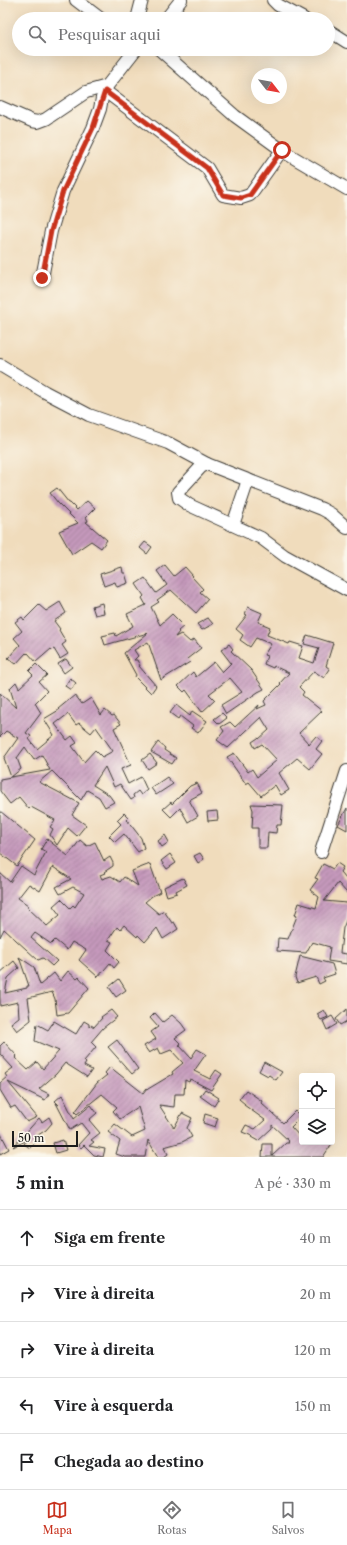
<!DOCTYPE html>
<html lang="pt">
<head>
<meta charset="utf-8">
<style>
  :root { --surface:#fff; --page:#f2f2f2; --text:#202124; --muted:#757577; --line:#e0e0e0; --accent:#c8321e }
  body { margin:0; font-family:"Libre Caslon Text",serif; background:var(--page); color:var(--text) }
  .controls { position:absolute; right:12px; bottom:12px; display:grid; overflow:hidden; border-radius:4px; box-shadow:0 4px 16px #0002 }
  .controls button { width:36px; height:36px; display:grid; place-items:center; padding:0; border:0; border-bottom:1px solid var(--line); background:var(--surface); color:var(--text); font:20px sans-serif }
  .compass { position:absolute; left:251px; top:68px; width:36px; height:36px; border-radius:50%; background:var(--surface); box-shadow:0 4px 16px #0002; rotate:121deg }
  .scale { position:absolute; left:12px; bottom:10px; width:66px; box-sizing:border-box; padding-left:4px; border:2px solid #1c1c1c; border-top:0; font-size:11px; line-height:14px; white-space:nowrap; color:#1c1c1c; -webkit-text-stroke:3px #fbf7ec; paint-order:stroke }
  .stop { position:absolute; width:12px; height:12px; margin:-9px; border:3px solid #c8321e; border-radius:50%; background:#fff }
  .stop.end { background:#c8321e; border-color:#fff; box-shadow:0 1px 4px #0008 }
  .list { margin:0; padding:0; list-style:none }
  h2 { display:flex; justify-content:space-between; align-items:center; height:52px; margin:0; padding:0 16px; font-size:17px }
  h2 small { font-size:13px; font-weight:400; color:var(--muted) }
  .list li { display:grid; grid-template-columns:26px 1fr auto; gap:12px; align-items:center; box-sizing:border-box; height:56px; padding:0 16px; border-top:1px solid var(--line) }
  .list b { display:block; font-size:15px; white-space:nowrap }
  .list em { font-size:13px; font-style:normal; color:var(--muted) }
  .icon { flex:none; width:22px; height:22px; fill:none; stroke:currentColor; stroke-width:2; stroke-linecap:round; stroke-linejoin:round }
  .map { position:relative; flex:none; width:347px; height:1157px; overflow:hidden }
  .search { position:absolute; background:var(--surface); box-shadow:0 4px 16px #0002; left:12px; right:12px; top:12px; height:44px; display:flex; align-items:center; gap:10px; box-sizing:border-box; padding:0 14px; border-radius:22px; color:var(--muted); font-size:15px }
  .sheet { height:332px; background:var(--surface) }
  nav { display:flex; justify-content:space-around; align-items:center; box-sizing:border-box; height:56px; border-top:1px solid var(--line); background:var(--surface); font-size:11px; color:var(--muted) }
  nav a { display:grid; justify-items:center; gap:2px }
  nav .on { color:var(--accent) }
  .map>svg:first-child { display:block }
  .building { fill:url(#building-hatch); fill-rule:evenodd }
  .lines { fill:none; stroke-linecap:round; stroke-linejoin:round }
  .minor-casing { stroke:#3c3934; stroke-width:14 }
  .minor { stroke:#fff; stroke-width:12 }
  .route { stroke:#c8321e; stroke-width:5 }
</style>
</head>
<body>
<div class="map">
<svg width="347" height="1157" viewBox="0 0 347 1157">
  <defs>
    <pattern id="building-hatch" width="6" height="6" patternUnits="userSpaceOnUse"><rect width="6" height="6" fill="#c598bb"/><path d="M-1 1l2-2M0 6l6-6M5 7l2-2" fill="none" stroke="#9f7b97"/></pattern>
  </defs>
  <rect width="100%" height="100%" fill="#fbf7ec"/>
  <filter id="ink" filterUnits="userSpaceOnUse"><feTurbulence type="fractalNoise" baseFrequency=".025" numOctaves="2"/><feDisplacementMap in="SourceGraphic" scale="8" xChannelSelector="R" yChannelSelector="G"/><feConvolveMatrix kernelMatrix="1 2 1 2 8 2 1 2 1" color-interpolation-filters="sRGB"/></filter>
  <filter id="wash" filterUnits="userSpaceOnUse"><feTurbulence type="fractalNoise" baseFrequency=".012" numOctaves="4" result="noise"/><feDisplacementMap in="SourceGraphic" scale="16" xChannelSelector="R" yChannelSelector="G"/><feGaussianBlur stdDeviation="0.9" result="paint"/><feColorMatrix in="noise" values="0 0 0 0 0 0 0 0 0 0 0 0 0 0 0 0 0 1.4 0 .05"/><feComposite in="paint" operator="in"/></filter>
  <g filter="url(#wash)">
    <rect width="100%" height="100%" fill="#f0dcbc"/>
    <g id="blocks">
      <g class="building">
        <path d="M57 488 69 503H70L77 510 87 501 95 508 86 517 88 521 86 522 107 540 101 548 91 541 72 554 59 531 78 523 58 503 50 493Z"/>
        <path d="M145 542 152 547 147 554 140 548Z"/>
        <path d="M165 565 174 576 185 567 193 576 192 577 203 589 200 592 208 599 196 613 171 590 157 600 159 602 151 607 160 625 172 614 184 626 178 631 179 632 175 637 181 634 190 642 194 639 201 648 187 659 190 662 161 680 148 642 134 650 138 656 134 660H137L140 666H139L156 686 151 693 135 677 136 675 124 653 148 633 105 645 102 636 115 633 116 636 133 626 127 614 146 605 142 598 144 596 136 584 145 578 156 593 167 585 157 571Z"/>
        <path d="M122 567 123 573H125L128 583 117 587 115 582 104 586 100 574Z"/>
        <path d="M60 602 66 613 54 621 60 629 59 630 66 642 62 645 68 654 60 659 54 649 52 650 51 649 36 662 28 653 27 654 26 653 16 664 8 658 20 645 14 638 22 631 15 622 22 617 24 620 39 605 46 611Z"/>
        <path d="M102 603 104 613 95 615 92 606Z"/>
        <path d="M248 607 262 613 258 622 270 627 267 635 289 644 290 642 303 646 299 658 314 663 319 648 304 644 307 635 333 643 326 666 330 669 324 678 314 671 299 687 304 692 302 695 322 711 299 733 309 744 316 736 322 741 316 749 322 754 310 769 297 758 279 773 289 790 281 795 275 785 261 796 249 782 246 784 227 757 234 753 248 772 252 769 257 777 277 760 262 744 255 748 252 742 258 738 259 739 269 730 261 717 228 748 217 740 224 731 221 727 230 722 235 727 259 705 257 709 266 705 264 701 281 684 280 683 289 673 274 666 273 668 264 664 267 656 264 655 271 644 256 638 250 647 240 640 243 635 236 629 247 615 245 614Z"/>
        <path d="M208 618 213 624 202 630 197 624Z"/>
        <path d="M229 644 233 649 231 651 251 670 264 689 258 692 226 714 221 705 242 692 230 678 209 694 215 700 202 712 186 690 184 692 178 686 193 672 196 677 214 662 222 672 231 663 221 650Z"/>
        <path d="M66 659 72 667 64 673 58 664Z"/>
        <path d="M36 664 47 675 39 682 47 691 35 703 41 713 26 733 31 736 29 739 37 749 54 735 44 719 59 710 58 709 75 695 82 704 91 698 101 715 105 710 112 716 114 715 121 724 114 728 131 765 121 769 128 784 141 777 147 790 141 795 138 791 133 795 134 798 131 800 120 784 114 787 105 767 93 785 109 795 114 802 105 807 99 797 87 790 81 800 52 771 39 782 79 803 72 815 86 825 77 836 68 828 57 845 50 835 53 829 50 827 55 820 31 807 29 809 19 797 10 804 0 791V779L50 770 42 755 34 760 25 747 17 758 21 769 11 777 4 758 18 738 6 731 0 737V693L16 708 10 688 16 682 19 688 33 675 29 671ZM68 714 76 725 79 723 91 733 96 727 113 751 102 757 95 750 84 762 72 746 77 743 72 736 67 740 55 724Z"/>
        <path d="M70 678 76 683 71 690 65 686Z"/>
        <path d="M176 705 190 716 192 711 207 721 198 733 191 728 193 726 180 716 178 719 170 713Z"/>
        <path d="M222 713 227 718 219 724 214 719Z"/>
        <path d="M158 742 165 748 164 750 176 758 172 764 151 752Z"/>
        <path d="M150 754 157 763 148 769 142 760Z"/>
        <path d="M167 777 173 784 156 795 151 788Z"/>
        <path d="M197 783 202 793 189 800 198 816 188 822 180 808 171 817 163 809 171 802 172 804 190 786Z"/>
        <path d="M251 804 283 805 281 825H277L276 833 268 832 267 848H258V828H252L253 810Z"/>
        <path d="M347 808V830L338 825Z"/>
        <path d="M0 811 35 840 17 866 0 853Z"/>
        <path d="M217 811 218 820 208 821 207 812Z"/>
        <path d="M124 813 129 818 127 820 141 838 144 848 138 852 124 834 115 842 109 836 121 824 117 820Z"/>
        <path d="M165 835 169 842 162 847 158 841Z"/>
        <path d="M47 839 68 856 80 840 87 846 95 842 104 861 110 857 113 863V866L104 872 105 873 100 875 102 879 111 876 120 882 124 877 138 886 132 871 150 864 160 892 152 896 145 902 159 914 164 911 172 923 174 922 178 929 163 939 157 928 145 942 138 935 137 937 124 925 120 930 117 927 108 940 112 942 107 950 119 962 114 968 110 963 98 977 79 960 86 950 72 942 67 950 55 940 51 944 35 933 31 938 57 961 52 966 43 958 38 960 4 929 0 937V873L10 882 21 866 34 875 46 852 41 849ZM53 867 71 879 56 887 60 894 73 887 84 893 75 907 73 905 70 908 61 899 53 906 60 915 47 926 27 907 28 905 18 898 29 884 40 891Z"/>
        <path d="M200 853 204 859 198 863 194 856Z"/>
        <path d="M170 854 176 863 167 869 161 861Z"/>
        <path d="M337 863 343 867 340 872 347 880V893L338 883 324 901 347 903V918L343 928 340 953 347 954V964L328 961 330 947 312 942 306 953 277 951 278 938 288 939 297 916 295 915 299 903 316 908 319 897 310 890 318 879 315 878 323 864 333 869Z"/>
        <path d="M183 878 187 885 176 891 177 893 167 896 164 887Z"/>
        <path d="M300 956 332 964 335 974 323 978 325 981 319 984 316 977 297 983 295 977Z"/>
        <path d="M19 957 34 967 40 985 54 973 60 981 68 971 77 979 79 977 89 988 68 1013 57 1015 55 999 52 992 28 998 31 1020 17 1031 11 1023 19 1017 18 1002 0 1006V973L14 961 19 968 8 978 5 993 27 988V986H29Z"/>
        <path d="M119 979 126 990 116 997 109 987Z"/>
        <path d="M347 1009V1021L340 1025 336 1019Z"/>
        <path d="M111 1010 117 1017 103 1028 91 1042 96 1047 84 1061 86 1063 84 1066 92 1070 87 1077 65 1063 56 1074 39 1089 49 1094 45 1100 8 1082 37 1117 27 1122 15 1106 11 1108 0 1090V1083L7 1077 5 1074 13 1068 0 1054V1046L4 1042 17 1056 15 1058 28 1070 37 1062 43 1069 59 1051 35 1041 37 1024 48 1030 54 1021 76 1034 84 1021 89 1024V1027L91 1025 94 1027 102 1018 101 1017Z"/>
        <path d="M324 1010 328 1017 321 1020 317 1014Z"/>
        <path d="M155 1013 163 1022 172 1015 181 1023 186 1030 175 1038 181 1044 179 1045 191 1058 197 1049 206 1054 194 1071 210 1079 216 1070 222 1074 211 1090 190 1079 189 1082 185 1080 184 1094H175L174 1107 159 1105 174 1128 182 1113 192 1118 187 1128 192 1137 182 1142 164 1147 168 1154 164 1157H158L148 1140 145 1157H125L116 1154 120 1141 108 1132 115 1124 132 1137 145 1131 138 1107 120 1119 113 1111 117 1107 102 1094 77 1114 75 1112 97 1083 107 1075 105 1073 110 1067 143 1093 147 1088 148 1089 173 1074 172 1072 183 1063 171 1050 161 1054 158 1048 149 1053 144 1046 156 1039 151 1032 158 1027 150 1018Z"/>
        <path d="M332 1016 337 1024 327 1030 323 1021Z"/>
        <path d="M117 1040 138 1069 132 1074 108 1047Z"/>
        <path d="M264 1062 282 1072 276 1080 269 1075 268 1076 259 1071Z"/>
        <path d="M205 1089 219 1098 214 1106 200 1096Z"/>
        <path d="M246 1090 262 1101 261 1103 283 1123 295 1111 301 1117 291 1127 302 1139V1142H305L307 1144 309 1142H333L323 1157H262L263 1144H272V1156L286 1143H289L288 1142 289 1141 272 1125V1128L258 1141 251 1137 252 1136 242 1132 246 1125 255 1129 265 1120 244 1105 245 1104 239 1099Z"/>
        <path d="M62 1095 74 1119 91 1105 97 1113 89 1120 100 1133 91 1140 94 1142 89 1146 105 1149 103 1157 94 1155 84 1145 81 1148 78 1145 89 1133 81 1123 70 1130 56 1103 59 1105 55 1101Z"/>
        <path d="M205 1114 218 1118 215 1127 203 1123Z"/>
        <path d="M49 1117 52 1123 46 1130 35 1137 38 1139 30 1148 24 1144 27 1140 13 1147 39 1118 42 1122Z"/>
        <path d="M0 1132 9 1149 0 1154Z"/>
        <path d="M63 1140 66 1150 56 1153 53 1143Z"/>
      </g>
    </g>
  </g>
  <g filter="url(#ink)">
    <use href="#blocks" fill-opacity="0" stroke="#3c3934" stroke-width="1"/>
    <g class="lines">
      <defs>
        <g id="minor">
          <path d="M76 0 101 19"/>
          <path d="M273 0 278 5 304 19"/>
          <path d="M137 19 142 0"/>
          <path d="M166 19 181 0"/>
          <path d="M328 30 347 42"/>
          <path d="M159 49 235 116 286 153 347 189"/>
          <path d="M105 91 207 168 223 195 241 198 250 195 282 150"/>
          <path d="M0 107 32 121 38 122 46 119 86 92 107 86"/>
          <path d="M42 278 51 231 63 191 93 128 100 109 102 98 107 86 136 49"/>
          <path d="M0 365 45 392 89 415 168 443 207 464"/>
          <path d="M233 525 248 480"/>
          <path d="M347 528 331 514 322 509 207 464 201 467 178 492 179 498 189 505 261 538 285 556 347 590"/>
          <path d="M321 852 347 771"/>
        </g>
      </defs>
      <use href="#minor" class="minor-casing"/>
      <use href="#minor" class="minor"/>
    </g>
  </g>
  <g class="lines" filter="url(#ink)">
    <path class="route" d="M42 278 51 231 63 191 93 128 105 91 207 168 223 195 241 198 250 195 282 150"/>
  </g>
</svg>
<div class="controls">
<button><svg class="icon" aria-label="locate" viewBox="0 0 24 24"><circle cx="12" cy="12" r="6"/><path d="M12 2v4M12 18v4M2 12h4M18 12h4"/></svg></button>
<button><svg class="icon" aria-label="layers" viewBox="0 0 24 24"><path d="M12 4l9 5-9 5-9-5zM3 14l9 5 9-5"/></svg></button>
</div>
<svg class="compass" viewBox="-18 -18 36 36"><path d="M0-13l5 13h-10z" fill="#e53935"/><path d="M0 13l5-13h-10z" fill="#757577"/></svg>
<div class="scale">50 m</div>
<div class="stop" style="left:282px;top:150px"></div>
<div class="stop end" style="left:42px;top:278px"></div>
<div class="search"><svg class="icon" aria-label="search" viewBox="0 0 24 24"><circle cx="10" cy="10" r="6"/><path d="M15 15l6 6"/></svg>Pesquisar aqui</div>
</div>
<section class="sheet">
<h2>5 min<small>A pé · 330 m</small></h2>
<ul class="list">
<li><svg class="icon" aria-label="ahead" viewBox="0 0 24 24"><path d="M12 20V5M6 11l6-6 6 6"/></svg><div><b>Siga em frente</b></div><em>40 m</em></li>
<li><svg class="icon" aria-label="right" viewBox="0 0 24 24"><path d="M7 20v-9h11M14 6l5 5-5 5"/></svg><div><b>Vire à direita</b></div><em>20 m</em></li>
<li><svg class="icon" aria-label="right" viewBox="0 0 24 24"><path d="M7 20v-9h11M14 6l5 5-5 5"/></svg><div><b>Vire à direita</b></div><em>120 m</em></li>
<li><svg class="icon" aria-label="left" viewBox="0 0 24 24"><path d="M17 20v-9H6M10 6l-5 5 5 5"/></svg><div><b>Vire à esquerda</b></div><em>150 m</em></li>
<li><svg class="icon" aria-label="arrive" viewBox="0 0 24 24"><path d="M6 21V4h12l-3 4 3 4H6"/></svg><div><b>Chegada ao destino</b></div></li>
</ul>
</section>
<nav>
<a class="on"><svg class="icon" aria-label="map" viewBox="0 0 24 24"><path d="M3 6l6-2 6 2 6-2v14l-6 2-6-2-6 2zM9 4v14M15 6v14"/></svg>Mapa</a>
<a><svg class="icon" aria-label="directions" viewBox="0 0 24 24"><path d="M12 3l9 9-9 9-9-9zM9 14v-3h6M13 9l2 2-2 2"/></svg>Rotas</a>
<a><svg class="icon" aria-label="saved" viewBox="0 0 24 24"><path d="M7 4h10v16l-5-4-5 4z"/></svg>Salvos</a>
</nav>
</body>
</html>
